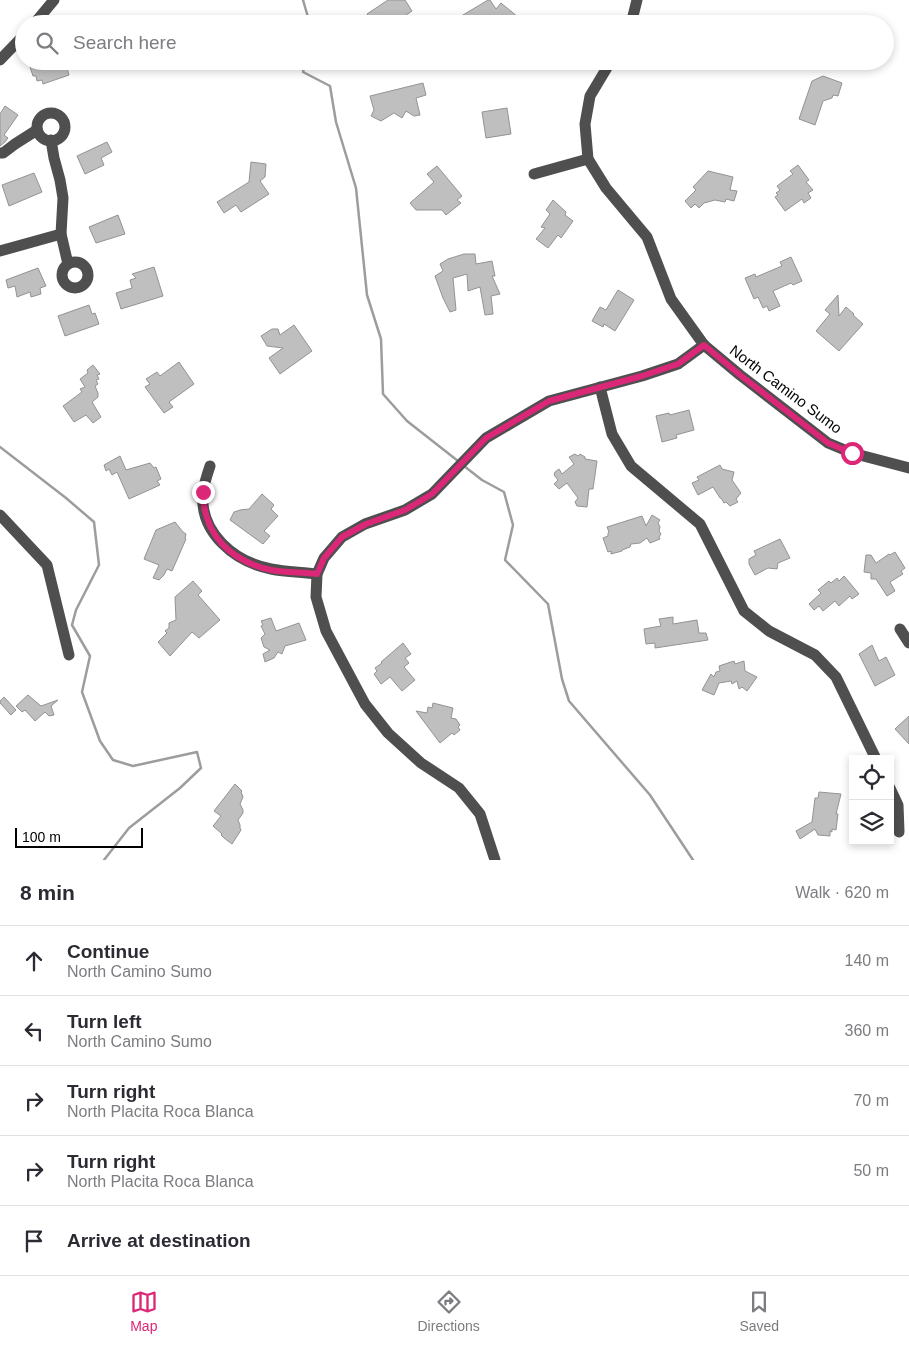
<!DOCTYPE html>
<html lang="en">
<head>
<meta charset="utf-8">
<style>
  :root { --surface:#fff; --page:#f2f2f3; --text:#2b2b33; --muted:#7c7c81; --line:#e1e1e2; --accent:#db2777 }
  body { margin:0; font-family:Helvetica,sans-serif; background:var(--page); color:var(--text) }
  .controls { position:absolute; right:15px; bottom:15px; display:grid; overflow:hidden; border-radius:0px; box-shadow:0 2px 8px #0003 }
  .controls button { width:45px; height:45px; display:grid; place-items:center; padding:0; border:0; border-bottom:1px solid var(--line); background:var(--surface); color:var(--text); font:25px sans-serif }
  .scale { position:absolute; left:15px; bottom:12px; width:128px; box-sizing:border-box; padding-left:5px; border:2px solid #000; border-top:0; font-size:14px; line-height:18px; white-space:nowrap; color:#000; -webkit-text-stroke:4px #fff; paint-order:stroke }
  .stop { position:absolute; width:15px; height:15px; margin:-11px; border:4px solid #db2777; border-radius:50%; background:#fff }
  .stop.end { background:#db2777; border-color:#fff; box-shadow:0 1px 5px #0008 }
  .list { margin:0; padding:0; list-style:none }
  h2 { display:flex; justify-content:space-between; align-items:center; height:65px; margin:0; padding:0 20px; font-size:21px }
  h2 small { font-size:16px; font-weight:400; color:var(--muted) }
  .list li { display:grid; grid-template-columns:32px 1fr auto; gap:15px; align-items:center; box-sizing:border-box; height:70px; padding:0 20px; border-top:1px solid var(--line) }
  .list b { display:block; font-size:19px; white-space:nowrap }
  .list p { margin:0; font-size:16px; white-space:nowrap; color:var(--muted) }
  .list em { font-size:16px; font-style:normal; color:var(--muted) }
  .icon { flex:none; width:28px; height:28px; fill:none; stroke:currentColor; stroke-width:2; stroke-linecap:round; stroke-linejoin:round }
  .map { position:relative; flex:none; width:909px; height:860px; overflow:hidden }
  .search { position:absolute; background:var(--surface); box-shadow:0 2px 8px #0003; left:15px; right:15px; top:15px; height:55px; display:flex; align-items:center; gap:12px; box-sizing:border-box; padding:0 18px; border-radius:28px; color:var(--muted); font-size:19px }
  .sheet { height:415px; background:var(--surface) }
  nav { display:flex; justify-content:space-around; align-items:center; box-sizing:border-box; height:70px; border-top:1px solid var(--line); background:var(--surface); font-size:14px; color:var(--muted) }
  nav a { display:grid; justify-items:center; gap:2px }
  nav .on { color:var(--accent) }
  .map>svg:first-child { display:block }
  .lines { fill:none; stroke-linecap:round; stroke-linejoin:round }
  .stream { stroke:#9d9d9d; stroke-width:2.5 }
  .building { fill:#bfbfbf; stroke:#939393 }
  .minor { stroke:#4f4f4f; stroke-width:11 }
  .route { stroke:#db2777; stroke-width:6 }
  .labels { text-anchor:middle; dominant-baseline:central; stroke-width:4; stroke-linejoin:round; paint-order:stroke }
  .street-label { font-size:15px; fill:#000; stroke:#fff }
</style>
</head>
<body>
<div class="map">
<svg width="909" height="860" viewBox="0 0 909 860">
  <rect width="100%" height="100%" fill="#fff"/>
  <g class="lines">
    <g class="stream">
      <path d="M303 0 310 24"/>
      <path d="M306 61 303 72 330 86 336 122 356 188 367 295 381 339 383 394 407 421 458 461"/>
      <path d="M0 447 66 498 94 522 99 565 76 610 72 625 90 656 82 692 100 741 113 760 133 766 197 752 201 768 180 788 129 828 104 860"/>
      <path d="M464 466 482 480 504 492 513 525 505 560 548 604 562 679 569 701 650 795 693 860"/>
    </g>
  </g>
  <g class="building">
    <path d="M388 0H405L412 11 393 24H373L367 14Z"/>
    <path d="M488 0H490L496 9 501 3 518 17 512 24H494L487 18 478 24H448Z"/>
    <path d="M46 61H65L69 75 43 84 42 80 37 81 36 76H33L30 67Z"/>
    <path d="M823 76 842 83 838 96 833 95 832 98 823 101 815 125 799 119 812 81Z"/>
    <path d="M423 83 426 95 416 98 420 115 414 116 406 111 402 118 394 113 381 121 371 116 374 110 370 96Z"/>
    <path d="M5 106 18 115 4 135 8 138 5 142 0 146V114Z"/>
    <path d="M507 108 511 134 486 138 482 112Z"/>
    <path d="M107 142 112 152 101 158 104 165 85 174 77 156Z"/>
    <path d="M251 162 266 164 265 177 260 181 269 194 241 212 236 205 224 213 217 202 249 182Z"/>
    <path d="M798 165 809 180 806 182 813 190 808 193 811 198 804 203 802 199 785 211 775 197 778 195 776 193 780 190 777 186 793 174 790 171Z"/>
    <path d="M437 166 462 196 457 200 461 203 446 215 442 210H416L410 203 434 182 427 174Z"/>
    <path d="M708 171 733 177 730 190 737 191 734 201 726 199 725 202 715 200 704 203 699 208 695 204 691 208 685 201 696 190 693 187Z"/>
    <path d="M34 173 42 192 9 206 2 185Z"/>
    <path d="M553 200 566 212 565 215 573 221 561 238 558 235 548 248 536 239 545 228 541 227 550 214 546 210Z"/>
    <path d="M118 215 125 234 96 243 89 227Z"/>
    <path d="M464 254H475L476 264 492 261 495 276H492L500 294 491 296 493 314 485 315 480 287 468 291 467 274 453 278 456 310 450 312 443 298 435 276 443 271 440 264 448 259Z"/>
    <path d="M791 257 802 281 793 285 791 283 773 291 780 306 769 311 767 306 763 308 758 297 754 299 745 278 755 274 756 277 782 266 780 262Z"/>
    <path d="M154 267 163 296 121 309 116 293 132 288 130 280 136 278 132 274Z"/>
    <path d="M38 268 46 286 40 288 41 294 31 297 30 292 17 297 15 286 8 288 6 280Z"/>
    <path d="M618 290 634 300 615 331 604 324 603 327 592 321 600 307 606 310Z"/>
    <path d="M838 295 839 316 846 307 854 314 853 315 863 324 839 351 816 331 830 314 825 310Z"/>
    <path d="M89 305 92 314 95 313 99 324 65 336 58 316Z"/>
    <path d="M294 325 312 351 280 374 269 358 283 348 267 346 261 336 272 329H278L280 335Z"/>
    <path d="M179 362 194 384 169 402 173 407 164 413 145 387 150 384 146 379 157 372 160 376Z"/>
    <path d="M93 365 100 374 97 375 99 379 96 380 98 384 95 386 98 393V397L92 402 101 417 93 423 86 415 74 422 63 406 82 392 80 389 85 387 80 379 88 373 87 370Z"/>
    <path d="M689 410 694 430 676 435 677 438 662 442 656 416 669 413 670 415Z"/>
    <path d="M575 454 578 456 580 454 585 457V459L597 461 593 489H589L587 507 577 506 575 502 578 498 567 483 559 489 554 484 558 480 554 475 555 472 559 469 562 474 574 464 569 457Z"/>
    <path d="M120 456 126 470 150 463 154 468 156 467 161 479 157 481 160 485 129 499 117 472 112 475 109 469 106 471 104 465Z"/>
    <path d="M720 465 722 469 734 472 732 480 741 493 736 499 738 502 730 506 726 502 724 503 721 498H720L713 487 698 495 692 483 699 480 697 477Z"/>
    <path d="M262 494 274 505 271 509 278 516 264 531 270 536 263 544 230 520 234 512 240 510 249 509Z"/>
    <path d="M652 515 660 520 658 523 660 527 659 531 661 534 659 537 660 539 650 543 647 538 640 543 631 544 630 547 622 550V551L611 554V551L608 552 603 538 608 536V533L609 532 607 527 642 516 646 526Z"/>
    <path d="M175 522 183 532 186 534 185 538 186 539 172 571 167 569 164 575 159 580 153 578 159 565 144 559 156 530Z"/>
    <path d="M780 539 790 558 778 563 777 569 768 568 755 575 749 564V559L756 555 754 551Z"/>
    <path d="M895 552 905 568 901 571 903 574 890 582 895 591 887 596 876 579H871V573L864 572 866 555H871L876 563 889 554 890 555Z"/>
    <path d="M844 576 859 594 852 599 850 596 839 606 835 601 823 611 819 606 814 610 809 604 821 593 818 590 829 581 831 583 837 578 839 581Z"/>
    <path d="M193 581 202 591 198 595 220 620 199 638 192 632 170 656 158 642 167 633 165 631 169 628V623L176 620 175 597Z"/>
    <path d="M673 617V624L697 620 699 633H706L708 640 655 648V643L646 644 644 629 661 626 659 619Z"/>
    <path d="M271 618 276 631 299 623 306 640 285 646 282 654 278 652 274 658 265 662 263 654 270 650 264 647 261 638 265 634 261 626 263 625 261 621Z"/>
    <path d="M403 643 411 654 405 658 409 663 404 667 415 680 402 691 390 677 381 684 374 674 377 671 375 668 382 663 381 662Z"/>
    <path d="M872 645 879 661 886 657 895 675 875 686 859 654Z"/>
    <path d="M734 661 735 664 744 661 745 671 757 677 747 691 742 687 739 689 737 681 732 684 731 681 719 683 714 695 702 690 711 674 714 677 716 672 720 671 719 666Z"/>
    <path d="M28 695 41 706 58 700 51 706 54 715 49 716 45 712 35 721 25 710 22 712 16 706Z"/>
    <path d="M4 697 16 710 11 715 0 703V701Z"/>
    <path d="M433 703 453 708 451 718 456 719 460 725 458 727 460 730 454 735 452 733 440 743 416 711 427 713 428 707 432 708Z"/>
    <path d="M909 716V744L895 729Z"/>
    <path d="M235 784 242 791 241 792 243 797 240 804 243 810V813L238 820 240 825V828L241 830 232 844 224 838 221 835 222 834 213 826 221 816 214 811Z"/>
    <path d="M819 792 841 794 836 814H838L836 830 832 829V832L830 831V836L818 835 815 829 800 839 796 831 812 822 815 798H818Z"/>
  </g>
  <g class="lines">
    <g class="minor">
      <path d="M34 24 54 0"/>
      <path d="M631 24 637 0"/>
      <path d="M0 60 24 35"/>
      <circle cx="51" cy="127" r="14"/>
      <path d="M51 140 54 158 60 180 63 198 61 234 68 264"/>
      <path d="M0 153H3L15 144 37 130"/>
      <path d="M534 174 588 159"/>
      <path d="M0 251 61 234"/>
      <circle cx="75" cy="275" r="13"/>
      <path d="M704 345 740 375 828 443 852 453 909 468"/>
      <path d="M600 387 612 434 631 466 700 524 744 611 769 631 815 655 836 677 876 759"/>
      <path d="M210 466C207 475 204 484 203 492 199 533 235 562 271 569 286 572 302 572 317 574"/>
      <path d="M0 515 47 565 69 655"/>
      <path d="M900 629 909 643"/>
      <path d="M890 788 898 805 899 832"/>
      <path d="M495 860 480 814 459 788 421 763 388 733 365 704 326 631 316 597 317 574 324 558 342 537 365 524 405 510 432 494 486 438 549 401 642 376 678 364 704 345 671 299 647 237 606 188 588 159 585 124 590 96 611 61"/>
    </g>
  </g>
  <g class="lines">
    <path class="route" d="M203 492C203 534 230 561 271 570 286 573 302 572 317 574L324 558 342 537 366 524 405 510 432 494 486 438 549 401 642 376 678 364 704 345 740 375 828 443 852 453"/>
  </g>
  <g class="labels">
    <g class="street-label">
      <text transform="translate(786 389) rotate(37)">North Camino Sumo</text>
    </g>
  </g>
</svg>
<div class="controls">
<button><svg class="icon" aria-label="locate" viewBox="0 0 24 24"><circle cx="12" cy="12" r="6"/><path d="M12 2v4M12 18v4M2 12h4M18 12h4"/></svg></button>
<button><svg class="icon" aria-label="layers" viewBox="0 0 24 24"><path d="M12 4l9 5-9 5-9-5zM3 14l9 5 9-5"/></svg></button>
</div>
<div class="scale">100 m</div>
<div class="stop" style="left:852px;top:453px"></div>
<div class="stop end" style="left:203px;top:492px"></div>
<div class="search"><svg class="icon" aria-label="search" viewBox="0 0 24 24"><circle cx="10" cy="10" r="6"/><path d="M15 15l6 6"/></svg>Search here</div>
</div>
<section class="sheet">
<h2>8 min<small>Walk · 620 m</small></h2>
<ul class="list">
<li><svg class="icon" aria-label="ahead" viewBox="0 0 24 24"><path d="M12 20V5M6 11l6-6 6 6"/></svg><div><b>Continue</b><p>North Camino Sumo</p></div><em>140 m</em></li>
<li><svg class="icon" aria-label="left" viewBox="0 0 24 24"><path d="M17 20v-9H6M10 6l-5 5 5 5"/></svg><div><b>Turn left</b><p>North Camino Sumo</p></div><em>360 m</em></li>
<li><svg class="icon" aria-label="right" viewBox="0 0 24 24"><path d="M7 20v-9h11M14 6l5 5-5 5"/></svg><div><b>Turn right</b><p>North Placita Roca Blanca</p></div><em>70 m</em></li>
<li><svg class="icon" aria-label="right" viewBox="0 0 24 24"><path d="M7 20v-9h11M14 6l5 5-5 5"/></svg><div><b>Turn right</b><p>North Placita Roca Blanca</p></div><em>50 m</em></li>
<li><svg class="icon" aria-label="arrive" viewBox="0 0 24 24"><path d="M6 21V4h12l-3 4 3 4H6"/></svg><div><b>Arrive at destination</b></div></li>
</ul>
</section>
<nav>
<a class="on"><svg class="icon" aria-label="map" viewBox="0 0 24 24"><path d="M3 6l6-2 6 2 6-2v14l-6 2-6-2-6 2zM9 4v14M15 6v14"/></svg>Map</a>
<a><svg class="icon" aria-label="directions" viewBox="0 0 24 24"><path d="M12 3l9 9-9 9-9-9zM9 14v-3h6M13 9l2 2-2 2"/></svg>Directions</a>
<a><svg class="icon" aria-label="saved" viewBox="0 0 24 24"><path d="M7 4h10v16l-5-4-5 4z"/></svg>Saved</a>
</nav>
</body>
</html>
